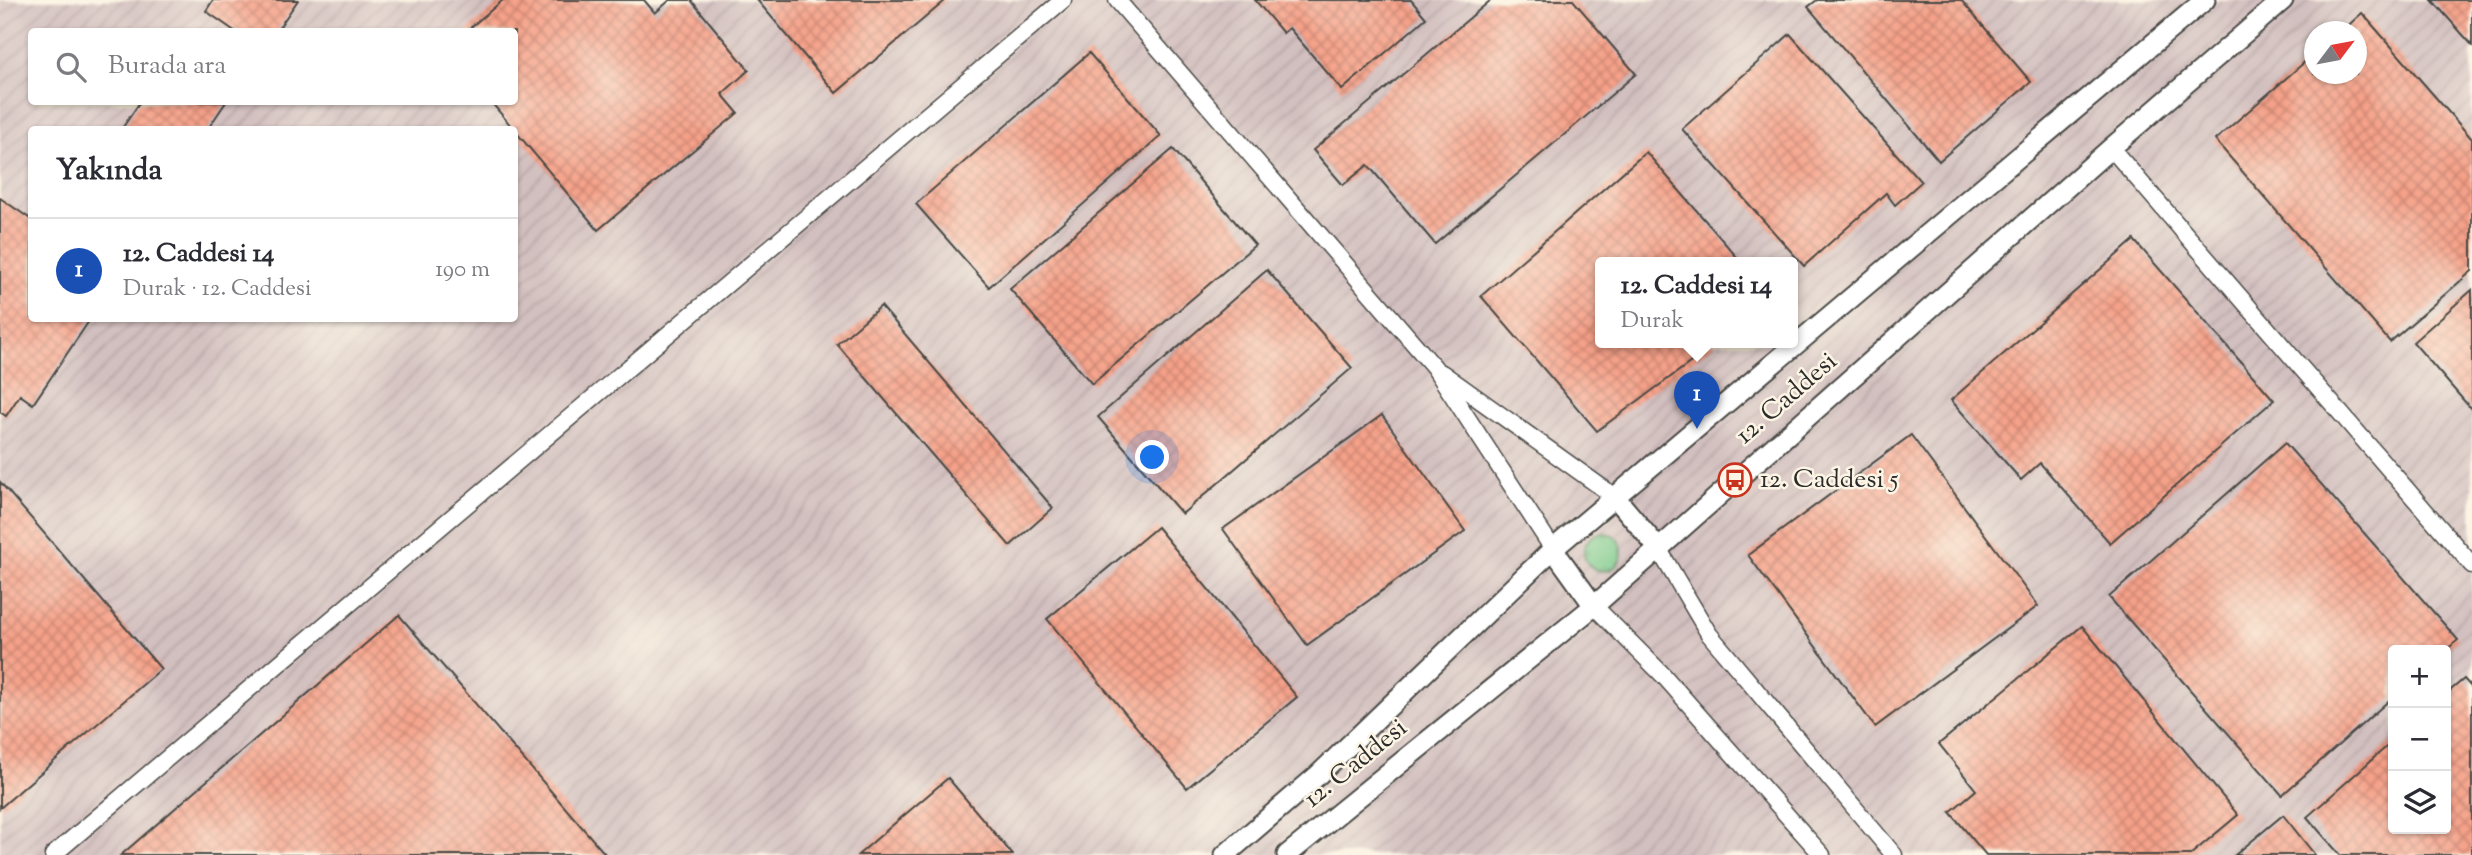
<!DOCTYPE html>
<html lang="tr">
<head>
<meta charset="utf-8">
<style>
  :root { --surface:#fff; --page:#f2f2f3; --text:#2b2b33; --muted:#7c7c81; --line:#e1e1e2; --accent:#c8321e }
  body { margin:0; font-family:"Sorts Mill Goudy",serif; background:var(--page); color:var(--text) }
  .controls { position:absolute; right:21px; bottom:21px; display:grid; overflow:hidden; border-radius:7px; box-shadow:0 2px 5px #0004 }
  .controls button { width:63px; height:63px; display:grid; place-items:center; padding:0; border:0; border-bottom:2px solid var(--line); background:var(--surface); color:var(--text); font:35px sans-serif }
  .compass { position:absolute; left:2304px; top:21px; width:63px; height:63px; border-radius:50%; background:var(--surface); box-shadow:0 2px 5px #0004; rotate:58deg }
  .you { position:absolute; left:1153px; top:458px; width:24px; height:24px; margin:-18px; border:5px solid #fff; border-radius:50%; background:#1a73e8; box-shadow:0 0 0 10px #1a73e833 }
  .badge { display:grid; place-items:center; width:46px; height:46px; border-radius:50%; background:var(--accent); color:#fff; font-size:23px; font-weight:700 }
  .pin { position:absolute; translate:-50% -58px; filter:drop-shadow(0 2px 4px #0008) }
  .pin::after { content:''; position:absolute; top:37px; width:24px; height:21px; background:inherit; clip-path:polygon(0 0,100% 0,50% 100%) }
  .popup { position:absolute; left:1595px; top:257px; width:203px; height:91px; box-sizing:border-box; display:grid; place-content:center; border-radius:7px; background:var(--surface); filter:drop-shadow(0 2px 5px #0005); font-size:23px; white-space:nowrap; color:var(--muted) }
  .popup b { font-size:26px; color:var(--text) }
  .popup::after { content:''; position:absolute; left:50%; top:100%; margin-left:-14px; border:14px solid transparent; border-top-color:var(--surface) }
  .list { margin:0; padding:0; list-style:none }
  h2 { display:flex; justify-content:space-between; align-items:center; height:91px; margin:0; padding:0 28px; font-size:30px }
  h2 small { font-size:23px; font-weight:400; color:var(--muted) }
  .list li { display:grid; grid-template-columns:46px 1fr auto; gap:21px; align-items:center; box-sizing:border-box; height:105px; padding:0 28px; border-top:2px solid var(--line) }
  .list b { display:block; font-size:26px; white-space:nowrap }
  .list p { margin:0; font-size:23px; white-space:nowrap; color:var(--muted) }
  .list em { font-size:23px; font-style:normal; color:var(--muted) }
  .icon { flex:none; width:38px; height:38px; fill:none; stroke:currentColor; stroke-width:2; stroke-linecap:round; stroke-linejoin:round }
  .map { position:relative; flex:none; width:2472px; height:855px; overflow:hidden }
  .search { position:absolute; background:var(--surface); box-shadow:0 2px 5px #0004; left:28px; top:28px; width:490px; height:77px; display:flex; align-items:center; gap:18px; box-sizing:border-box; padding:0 24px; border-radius:7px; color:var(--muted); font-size:26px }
  .panel { position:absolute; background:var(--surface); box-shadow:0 2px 5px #0004; left:28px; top:126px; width:490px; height:196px; border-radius:7px }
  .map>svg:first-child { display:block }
  .industrial { fill:url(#industrial-furrows); fill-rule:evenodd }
  .grass { fill:url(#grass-tufts); stroke:#527a5a; stroke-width:2 }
  .building { fill:url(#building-cross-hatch) }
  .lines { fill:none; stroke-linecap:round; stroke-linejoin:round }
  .minor-casing { stroke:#494844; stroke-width:19 }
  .tertiary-casing { stroke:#494844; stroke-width:23 }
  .minor { stroke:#fff; stroke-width:16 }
  .tertiary { stroke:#fff; stroke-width:19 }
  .labels { text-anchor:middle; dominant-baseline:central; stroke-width:5; stroke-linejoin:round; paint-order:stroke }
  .street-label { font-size:26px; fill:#2b2b2b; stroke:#fcf5e5 }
  .poi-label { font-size:26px; fill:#2b2b2b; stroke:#fcf5e5; text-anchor:start }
</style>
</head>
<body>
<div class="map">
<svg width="2472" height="855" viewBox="0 0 2472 855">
  <defs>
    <pattern id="industrial-furrows" width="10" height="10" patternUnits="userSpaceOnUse" patternTransform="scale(1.75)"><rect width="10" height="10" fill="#d2bfbf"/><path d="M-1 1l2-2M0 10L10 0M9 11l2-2" fill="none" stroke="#b4a4a4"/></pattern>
    <pattern id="grass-tufts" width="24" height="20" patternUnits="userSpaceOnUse" patternTransform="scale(1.75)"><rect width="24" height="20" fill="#78c98a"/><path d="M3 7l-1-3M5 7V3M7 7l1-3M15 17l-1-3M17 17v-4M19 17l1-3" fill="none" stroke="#63a371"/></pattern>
    <pattern id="building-cross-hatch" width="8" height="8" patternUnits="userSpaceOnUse" patternTransform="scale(1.75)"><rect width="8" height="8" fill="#f6a189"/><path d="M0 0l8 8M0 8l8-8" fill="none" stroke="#c78370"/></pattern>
  </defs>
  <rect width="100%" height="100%" fill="#fcf5e5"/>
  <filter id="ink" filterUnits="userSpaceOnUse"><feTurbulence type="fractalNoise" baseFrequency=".0143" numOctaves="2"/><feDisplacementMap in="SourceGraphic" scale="14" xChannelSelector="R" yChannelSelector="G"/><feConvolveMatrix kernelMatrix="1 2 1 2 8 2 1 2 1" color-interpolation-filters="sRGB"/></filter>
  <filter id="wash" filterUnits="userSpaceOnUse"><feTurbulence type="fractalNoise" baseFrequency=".00686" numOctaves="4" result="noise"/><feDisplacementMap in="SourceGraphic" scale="28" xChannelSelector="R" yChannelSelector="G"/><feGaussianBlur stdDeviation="1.57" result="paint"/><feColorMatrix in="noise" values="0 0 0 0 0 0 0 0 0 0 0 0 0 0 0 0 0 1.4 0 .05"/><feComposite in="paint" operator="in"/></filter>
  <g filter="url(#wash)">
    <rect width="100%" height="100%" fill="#f5ead2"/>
    <path class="industrial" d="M0 0H2472V855H0ZM32 32H514V102H32ZM2314 32H2356V74H2314ZM32 130H514V318H32ZM1601 263H1793V343H1601ZM2393 650H2446V829H2393Z"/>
    <circle class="grass" cx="1603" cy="552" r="19"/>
    <g id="blocks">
      <g class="building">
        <path d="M213 0H298L276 32H236L206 11Z"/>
        <path d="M503 0H644L655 13 670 0H691L749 70 722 94 738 113 598 230 491 102H514V32H465Z"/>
        <path d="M757 0H946L836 93Z"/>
        <path d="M1255 0H1411L1426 18 1342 90 1289 28 1283 33Z"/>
        <path d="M1491 0H1573L1636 74 1435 244 1368 165 1343 185 1313 150Z"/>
        <path d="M1817 0H1961L2031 82 1939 161 1808 7Z"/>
        <path d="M2432 0H2472V45Z"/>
        <path d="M2362 13 2472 139V271L2390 342 2215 140 2314 54V74H2356V32H2341Z"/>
        <path d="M1790 34 1921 182 1895 205 1886 193 1804 266 1682 129Z"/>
        <path d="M1089 53 1161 136 989 287 916 204Z"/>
        <path d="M140 102H226L207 130H121Z"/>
        <path d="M1173 149 1255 245 1092 384 1010 289Z"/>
        <path d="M1646 152 1742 263H1601V343H1717L1597 431 1481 296Z"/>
        <path d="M0 198 32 220V318H91L33 404 20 395 6 416 0 412Z"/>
        <path d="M2134 240 2274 400 2110 543 2040 463 2021 480 1951 400Z"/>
        <path d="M1267 270 1352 368 1182 514 1098 417Z"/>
        <path d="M2472 290V410L2413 342Z"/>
        <path d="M881 306 1053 508 1010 546 837 344Z"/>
        <path d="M1382 415 1465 531 1307 645 1223 529Z"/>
        <path d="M1911 435 2038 606 1875 727 1748 555Z"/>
        <path d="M2285 443 2458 640 2446 650H2393V697L2282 795 2109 597Z"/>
        <path d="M0 482 161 669 0 808Z"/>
        <path d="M1157 527 1297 697 1187 788 1047 619Z"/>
        <path d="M399 615 606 855H121Z"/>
        <path d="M2082 626 2238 815 2190 855H1986L1950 812 1976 790 1939 744Z"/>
        <path d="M2464 679 2472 688V855H2340L2307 817 2393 741V829H2446V694Z"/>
        <path d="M948 778 1013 855H858L888 829Z"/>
        <path d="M2283 815 2315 855H2235Z"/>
      </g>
    </g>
  </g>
  <g filter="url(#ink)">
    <use href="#blocks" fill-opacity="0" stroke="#494844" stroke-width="2"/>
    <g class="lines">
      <defs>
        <g id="minor">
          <path d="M1117 0 1434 367 1553 549"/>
          <path d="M2111 148 2472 565"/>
          <path d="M1442 373 1615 497"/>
          <path d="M1658 548 1709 634 1894 855"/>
          <path d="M1594 606 1663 675 1822 855"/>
          <path d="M53 855 1063 0"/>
        </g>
        <g id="tertiary">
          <path d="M1615 497 1658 548"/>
          <path d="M1553 549 1594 606"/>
          <path d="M1225 855 1317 776 1553 549 2205 0"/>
          <path d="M1287 855 1594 606 2111 148 2283 0"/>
        </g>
      </defs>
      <use href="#minor" class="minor-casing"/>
      <use href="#tertiary" class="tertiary-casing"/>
      <use href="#minor" class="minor"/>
      <use href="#tertiary" class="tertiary"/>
    </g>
  </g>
  <defs>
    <symbol id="bus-ring" viewBox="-11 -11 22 22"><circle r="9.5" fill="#fcf5e5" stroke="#c8321e" stroke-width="1.5"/><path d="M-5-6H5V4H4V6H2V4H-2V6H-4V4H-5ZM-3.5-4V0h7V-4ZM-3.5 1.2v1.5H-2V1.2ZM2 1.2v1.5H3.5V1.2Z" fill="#c8321e"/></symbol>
  </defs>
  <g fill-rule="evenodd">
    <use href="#bus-ring" x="1716" y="461" width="38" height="38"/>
  </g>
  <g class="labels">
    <g class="street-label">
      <text transform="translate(1787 399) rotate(-41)">12. Caddesi</text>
      <text transform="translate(1356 764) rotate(-39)">12. Caddesi</text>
    </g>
    <g class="poi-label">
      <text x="1760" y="480">12. Caddesi 5</text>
    </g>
  </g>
</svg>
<div class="controls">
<button>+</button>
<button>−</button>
<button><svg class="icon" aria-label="layers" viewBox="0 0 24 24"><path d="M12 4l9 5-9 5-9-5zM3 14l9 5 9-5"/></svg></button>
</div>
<svg class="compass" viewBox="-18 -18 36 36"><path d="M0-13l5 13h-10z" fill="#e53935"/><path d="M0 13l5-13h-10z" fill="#7c7c81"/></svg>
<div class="you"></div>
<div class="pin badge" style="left:1697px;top:429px;background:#1a4fb4">1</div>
<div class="popup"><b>12. Caddesi 14</b>Durak</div>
<div class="search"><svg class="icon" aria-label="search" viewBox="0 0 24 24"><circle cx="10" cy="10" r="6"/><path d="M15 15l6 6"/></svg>Burada ara</div>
<section class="panel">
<h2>Yakında<small></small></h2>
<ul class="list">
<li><span class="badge" style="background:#1a4fb4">1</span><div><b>12. Caddesi 14</b><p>Durak · 12. Caddesi</p></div><em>190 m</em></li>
</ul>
</section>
</div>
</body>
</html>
